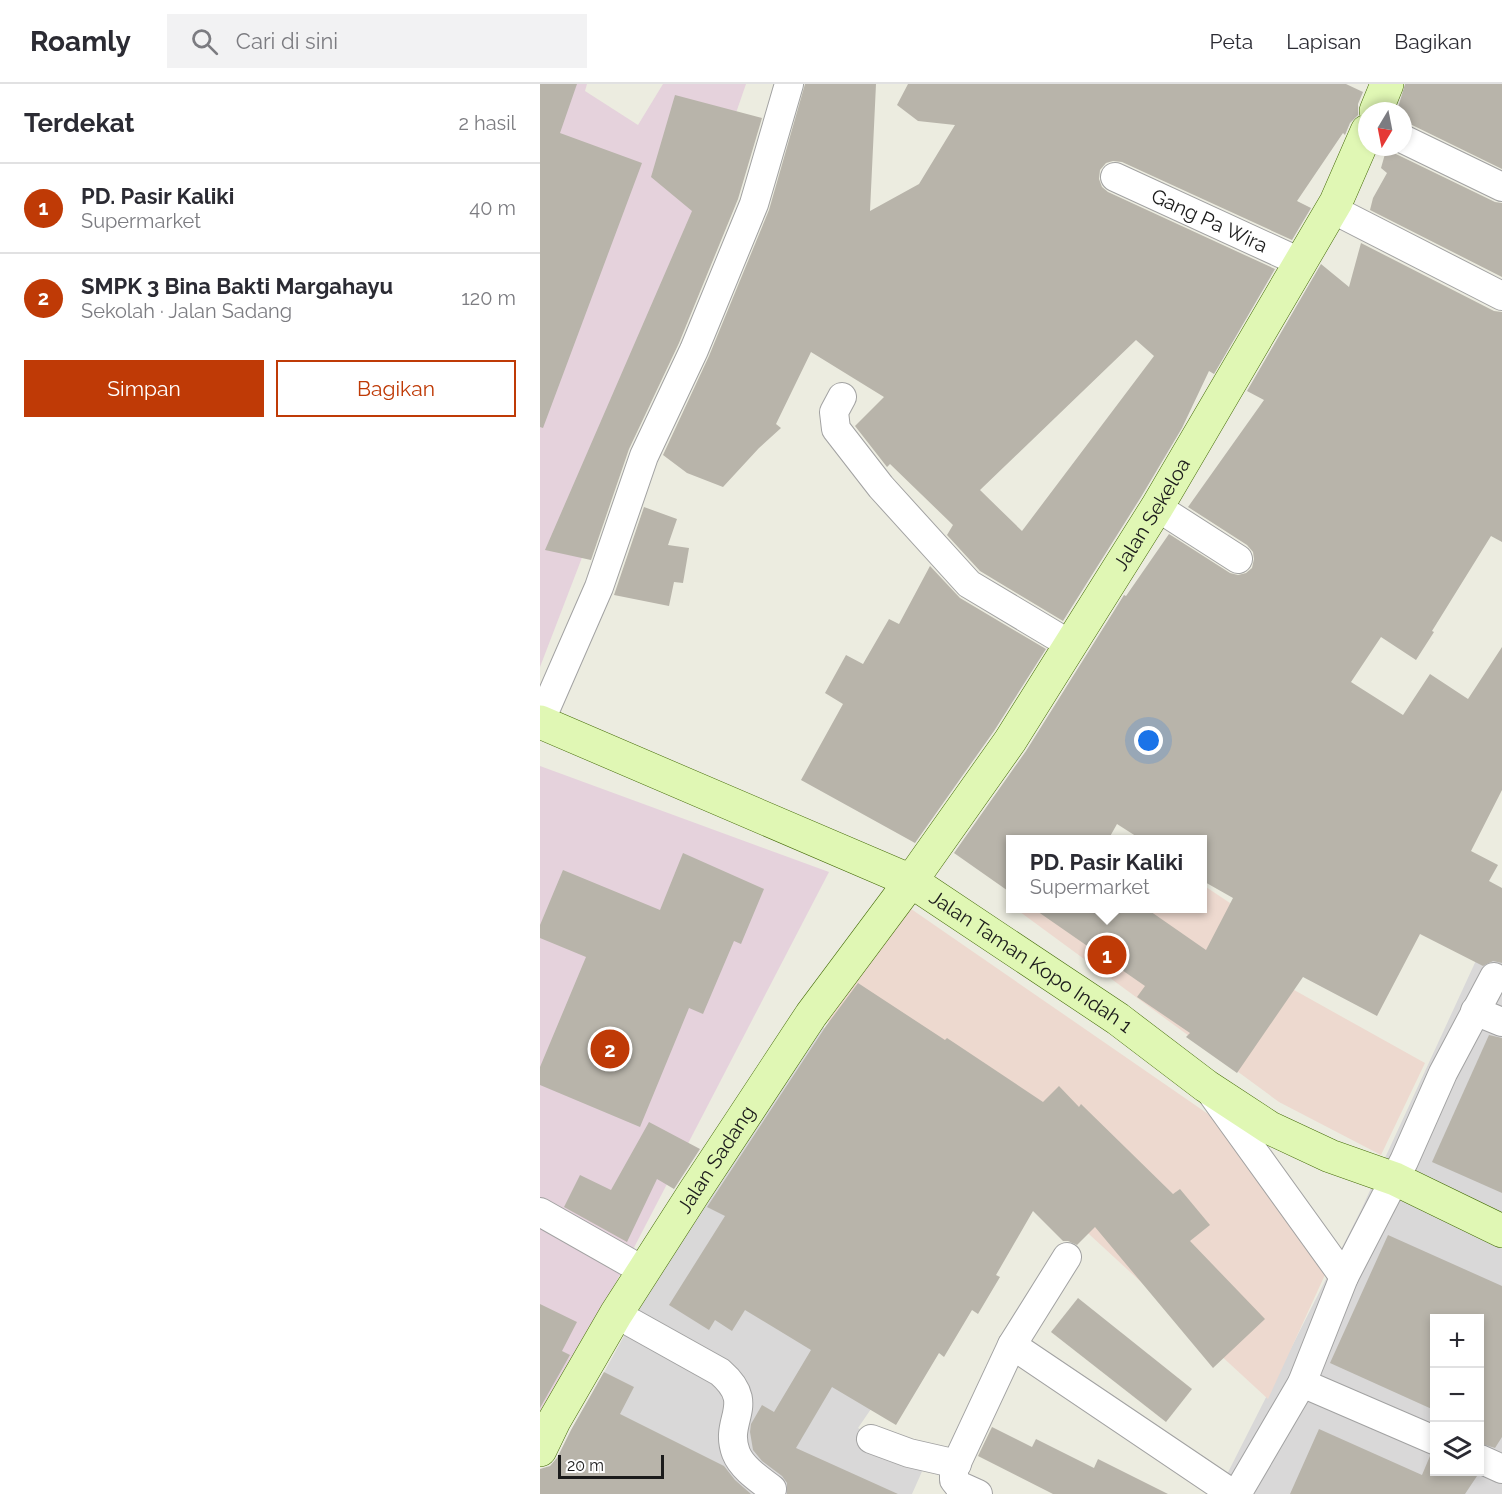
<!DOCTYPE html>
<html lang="id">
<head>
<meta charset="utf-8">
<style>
  :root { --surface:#fff; --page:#f2f2f3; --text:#2b2b33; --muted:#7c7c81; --line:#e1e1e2; --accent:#bf3a06 }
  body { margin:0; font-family:Raleway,sans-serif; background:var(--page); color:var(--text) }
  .controls { position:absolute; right:18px; bottom:18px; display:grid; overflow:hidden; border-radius:0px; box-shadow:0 3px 9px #0003 }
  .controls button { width:54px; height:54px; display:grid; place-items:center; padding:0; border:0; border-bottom:2px solid var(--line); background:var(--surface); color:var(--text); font:30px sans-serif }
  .compass { position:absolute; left:818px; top:18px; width:54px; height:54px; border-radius:50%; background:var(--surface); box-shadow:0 3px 9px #0003; rotate:190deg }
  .scale { position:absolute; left:18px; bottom:15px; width:106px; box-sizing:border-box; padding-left:6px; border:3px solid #1b1b1b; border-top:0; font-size:16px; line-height:21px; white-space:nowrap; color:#1b1b1b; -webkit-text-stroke:4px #fff; paint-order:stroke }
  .you { position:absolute; left:609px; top:657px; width:21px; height:21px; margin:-15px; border:4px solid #fff; border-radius:50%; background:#1a73e8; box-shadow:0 0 0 9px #1a73e833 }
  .badge { display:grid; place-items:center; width:39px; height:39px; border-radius:50%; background:var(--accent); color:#fff; font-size:20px; font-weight:700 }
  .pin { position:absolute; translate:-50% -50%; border:3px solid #fff; box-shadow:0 2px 6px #0006 }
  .popup { position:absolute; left:466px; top:751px; width:201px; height:78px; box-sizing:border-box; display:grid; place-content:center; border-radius:0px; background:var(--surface); filter:drop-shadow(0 2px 4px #0005); font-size:20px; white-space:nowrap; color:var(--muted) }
  .popup b { font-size:22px; color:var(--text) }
  .popup::after { content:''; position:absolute; left:50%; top:100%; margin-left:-12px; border:12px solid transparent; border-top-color:var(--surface) }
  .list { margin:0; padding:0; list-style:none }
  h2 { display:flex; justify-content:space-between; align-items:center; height:78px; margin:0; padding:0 24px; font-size:26px }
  h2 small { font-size:20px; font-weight:400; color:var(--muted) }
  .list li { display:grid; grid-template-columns:39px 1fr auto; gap:18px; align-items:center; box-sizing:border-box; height:90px; padding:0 24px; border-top:2px solid var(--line) }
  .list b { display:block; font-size:22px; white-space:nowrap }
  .list p { margin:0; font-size:20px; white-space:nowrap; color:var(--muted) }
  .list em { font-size:20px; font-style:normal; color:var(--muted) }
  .actions { display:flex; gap:12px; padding:18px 24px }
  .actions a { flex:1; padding:14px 0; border:2px solid var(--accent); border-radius:0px; text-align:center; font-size:21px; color:var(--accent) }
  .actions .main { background:var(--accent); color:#fff }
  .icon { flex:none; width:33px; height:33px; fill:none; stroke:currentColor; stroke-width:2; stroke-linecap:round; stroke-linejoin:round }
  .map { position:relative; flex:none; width:962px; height:1410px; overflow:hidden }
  header { display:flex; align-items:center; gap:36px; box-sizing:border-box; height:84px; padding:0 30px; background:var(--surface); border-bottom:2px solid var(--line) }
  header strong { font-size:28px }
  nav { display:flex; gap:33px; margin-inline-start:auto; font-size:21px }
  .search { width:420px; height:54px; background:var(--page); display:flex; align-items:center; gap:15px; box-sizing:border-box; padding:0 21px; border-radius:0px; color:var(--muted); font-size:22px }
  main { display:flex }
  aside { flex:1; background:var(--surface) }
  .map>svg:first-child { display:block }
  .residential { fill:#d9d8d8; fill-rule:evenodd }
  .commercial { fill:#edd9cf }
  .industrial { fill:#e5d2dc }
  .building { fill:#b8b4aa; fill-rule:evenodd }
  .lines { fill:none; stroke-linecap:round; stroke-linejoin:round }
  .street-casing { stroke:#a2a2a2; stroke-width:30 }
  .secondary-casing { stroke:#456c08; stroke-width:34 }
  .street { stroke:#fff; stroke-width:28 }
  .secondary { stroke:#e0f7b4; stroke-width:33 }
  .labels { text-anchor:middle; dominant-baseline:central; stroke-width:5; stroke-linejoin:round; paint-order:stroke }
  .street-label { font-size:20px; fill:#1b1b1b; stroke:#fff }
</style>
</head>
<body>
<header>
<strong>Roamly</strong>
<div class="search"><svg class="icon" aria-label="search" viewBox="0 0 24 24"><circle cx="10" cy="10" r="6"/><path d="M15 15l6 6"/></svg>Cari di sini</div>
<nav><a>Peta</a><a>Lapisan</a><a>Bagikan</a></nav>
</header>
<main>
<aside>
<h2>Terdekat<small>2 hasil</small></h2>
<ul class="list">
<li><span class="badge">1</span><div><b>PD. Pasir Kaliki</b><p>Supermarket</p></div><em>40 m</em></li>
<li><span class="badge">2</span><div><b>SMPK 3 Bina Bakti Margahayu</b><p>Sekolah · Jalan Sadang</p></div><em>120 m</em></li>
</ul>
<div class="actions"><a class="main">Simpan</a><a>Bagikan</a></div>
</aside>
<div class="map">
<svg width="962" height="1410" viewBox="0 0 962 1410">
  <rect width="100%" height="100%" fill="#ecece0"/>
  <g class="residential">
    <path d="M945 857 962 863V1410H677L821 1126ZM894 1234H940V1388H894Z"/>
    <path d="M262 927 402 1032 469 1123 318 1344 384 1383 372 1410H5L27 1356Z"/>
  </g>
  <g class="commercial">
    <path d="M663 801 696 823 693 872 885 979 841 1071 739 1018 476 825 663 824Z"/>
    <path d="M361 818 684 1041 789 1182 728 1315 411 1023 273 927Z"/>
  </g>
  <g class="industrial">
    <path d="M0 0H47L45 7 98 41 123 0H206L43 471 0 583Z"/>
    <path d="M0 682 289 788 5 1335 0 1333Z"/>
  </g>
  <g class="building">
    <path d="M0 0H37L20 49 102 79 3 344 0 343Z"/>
    <path d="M265 0H336L330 127 379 100 415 41 378 37 357 21 368 0H806L823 8 818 20V31L810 39 805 51 803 49 757 117 771 124 752 156 582 78 573 77 566 79 560 86 559 95 562 103 568 108 735 185 674 290 669 287 642 344 601 413 523 537 440 487 407 451 413 441 350 380 347 383 315 342 344 313 271 268 236 340 241 344 219 364 183 403 147 389 123 371 169 272 229 126ZM596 256 614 272 482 447 440 406Z"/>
    <path d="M865 0H962V85L870 40 863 39V27H857Z"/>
    <path d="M135 11 222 34 198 115 139 259 89 365 51 476 5 466 152 127 111 93Z"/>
    <path d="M847 63 856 70 955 118 962 119V193L830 126 833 114 847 89 841 84Z"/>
    <path d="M821 159 954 227 962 228V458L951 452 892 547 894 548 876 576 841 553 811 598 863 631 890 590 928 615 962 563V706L931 767 958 781 949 797 962 804V879L953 877 943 882 880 850 837 932 763 893 697 989 646 953 650 949 597 913 605 902 494 825H607L666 866 693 814 663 797V756H602L577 740 568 756H471V809L414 769 486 667 584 511 586 512 629 450 690 489 698 491 706 489 712 484 714 475 713 468 707 461 648 423 724 316 707 307 781 180 809 203Z"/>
    <path d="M104 423 137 435 128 461 149 464 143 499 134 498 129 522 74 511Z"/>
    <path d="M390 482 420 514 506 565 454 647 375 759 261 696 303 620 285 609 306 571 323 580 349 535 359 540Z"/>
    <path d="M143 769 224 805 201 860 194 857 163 930 149 924 100 1043 0 1001V983L46 873 0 854V841L23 786 120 826Z"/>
    <path d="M318 899 405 956 407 954 503 1018 519 1002 539 1023 541 1020 633 1110 640 1105 670 1141 650 1157 725 1235 673 1284 555 1143 537 1161 528 1157H523L493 1127 456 1191 460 1193 438 1230 432 1226 404 1273 399 1269 356 1341 292 1303 256 1364 358 1410H247V1399L242 1392 222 1377 213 1366 210 1348 211 1340 222 1321 234 1328 271 1266 205 1226 192 1247 175 1236 169 1246 129 1221 185 1132 167 1123 286 942Z"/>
    <path d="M949 951 962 954V1109L892 1078Z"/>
    <path d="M109 1038 160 1065 134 1105 117 1095 87 1158 24 1123 40 1091 71 1106Z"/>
    <path d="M848 1151 962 1202V1353L955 1364 939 1359V1234H894V1326L790 1279Z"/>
    <path d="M538 1214 652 1305 626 1338 511 1248Z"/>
    <path d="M0 1220 37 1238 22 1267 30 1271 0 1324Z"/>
    <path d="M64 1288 94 1303 80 1330 184 1382 195 1396 211 1410H0V1385L10 1382 17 1374 31 1346Z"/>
    <path d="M452 1343 492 1363 496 1355 554 1384 558 1375 628 1410H513L438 1372Z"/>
    <path d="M779 1345 882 1391 890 1372H894V1388H930L937 1392 925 1410H750Z"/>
  </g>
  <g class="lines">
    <defs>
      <g id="street">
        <path d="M863 55 962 103"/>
        <path id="s1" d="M575 93 762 179"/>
        <path d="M792 125 962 212"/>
        <path d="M302 313 294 328 296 345 341 403 429 500 531 561"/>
        <path d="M617 423 698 475"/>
        <path d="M0 638 59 503 104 372 154 266 214 120 249 0"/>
        <path d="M935 927 962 938"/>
        <path d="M670 1007 804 1193"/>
        <path d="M0 1128 104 1187"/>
        <path d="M76 1230 180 1288C218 1321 183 1335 196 1369 202 1384 219 1395 232 1405"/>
        <path d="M472 1261 693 1410"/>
        <path d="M762 1299 894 1356"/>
        <path d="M331 1355 369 1369 417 1380"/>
        <path d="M940 1375 962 1385"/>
        <path d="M438 1410 418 1401 414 1396V1385L472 1261 527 1173"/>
        <path d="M697 1410 762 1299 804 1193 864 1077 903 989 954 893"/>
      </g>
      <g id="secondary">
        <path d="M836 27 847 0"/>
        <path id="s2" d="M0 638 371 797 578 935 666 1002 730 1044 790 1072 855 1095 962 1147"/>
        <path id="s3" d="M0 1366 14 1337 76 1230 155 1107 271 931 371 797 470 657 617 423 796 118 827 47"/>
      </g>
    </defs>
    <use href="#street" class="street-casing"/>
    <use href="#secondary" class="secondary-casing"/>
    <use href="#street" class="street"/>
    <use href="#secondary" class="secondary"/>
  </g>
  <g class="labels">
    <g class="street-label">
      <text stroke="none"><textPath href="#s1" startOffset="104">Gang Pa Wira</textPath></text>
      <text stroke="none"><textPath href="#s3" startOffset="1119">Jalan Sekeloa</textPath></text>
      <text stroke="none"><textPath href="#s2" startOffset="548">Jalan Taman Kopo Indah 1</textPath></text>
      <text stroke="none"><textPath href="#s3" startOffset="340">Jalan Sadang</textPath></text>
    </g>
  </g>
</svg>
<div class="controls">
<button>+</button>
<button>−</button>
<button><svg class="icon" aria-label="layers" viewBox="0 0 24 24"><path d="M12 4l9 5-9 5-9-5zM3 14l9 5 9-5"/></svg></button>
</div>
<svg class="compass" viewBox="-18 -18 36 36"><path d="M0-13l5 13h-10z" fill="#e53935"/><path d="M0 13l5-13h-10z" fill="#7c7c81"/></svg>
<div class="scale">20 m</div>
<div class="you"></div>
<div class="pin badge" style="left:567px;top:871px">1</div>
<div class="popup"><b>PD. Pasir Kaliki</b>Supermarket</div>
<div class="pin badge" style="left:70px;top:965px">2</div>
</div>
</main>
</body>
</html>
